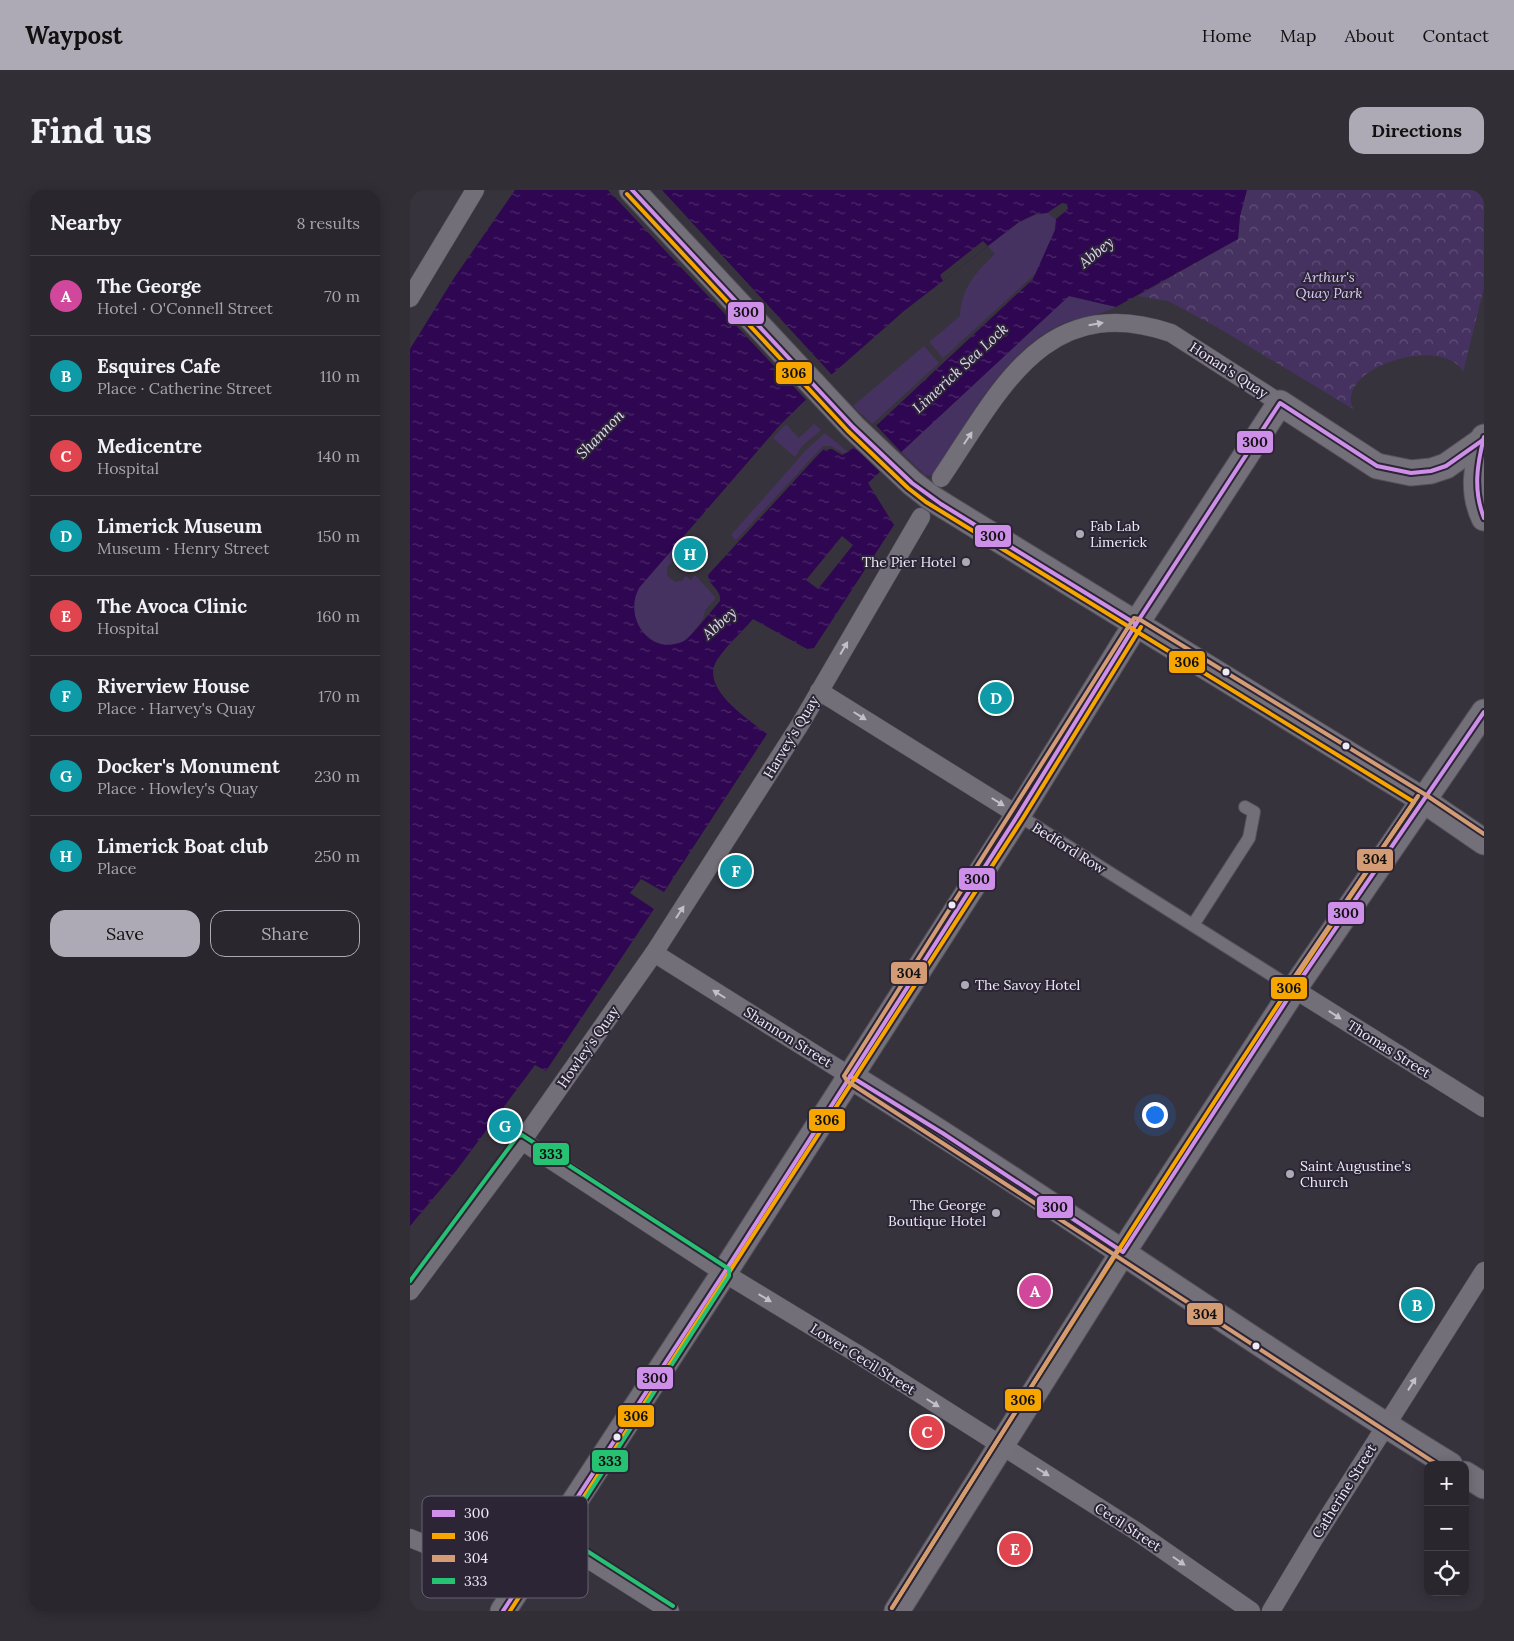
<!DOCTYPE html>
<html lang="en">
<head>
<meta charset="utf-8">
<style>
  :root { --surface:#29262e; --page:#312e36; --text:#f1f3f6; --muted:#a5a5aa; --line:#45434a; --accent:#aeaab5 }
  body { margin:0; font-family:Lora,serif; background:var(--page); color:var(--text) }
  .controls { position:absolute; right:15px; bottom:15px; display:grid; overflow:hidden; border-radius:10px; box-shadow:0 2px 12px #0003 }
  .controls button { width:45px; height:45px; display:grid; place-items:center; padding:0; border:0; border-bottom:1px solid var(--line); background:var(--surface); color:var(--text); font:25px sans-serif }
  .you { position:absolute; left:744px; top:924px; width:18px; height:18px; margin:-12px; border:4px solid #fff; border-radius:50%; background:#1a73e8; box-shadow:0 0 0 8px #1a73e833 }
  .badge { display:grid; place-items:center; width:32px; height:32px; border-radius:50%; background:var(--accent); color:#fff; font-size:16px; font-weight:700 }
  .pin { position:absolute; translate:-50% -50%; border:2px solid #fff; box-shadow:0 1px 5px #0006 }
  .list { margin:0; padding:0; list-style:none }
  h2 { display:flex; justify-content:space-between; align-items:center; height:65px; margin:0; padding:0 20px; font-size:21px }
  h2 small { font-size:16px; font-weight:400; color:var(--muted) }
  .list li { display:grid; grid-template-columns:32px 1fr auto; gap:15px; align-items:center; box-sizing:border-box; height:80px; padding:0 20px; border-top:1px solid var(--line) }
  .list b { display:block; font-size:19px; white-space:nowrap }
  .list p { margin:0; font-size:16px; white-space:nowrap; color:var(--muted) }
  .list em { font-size:16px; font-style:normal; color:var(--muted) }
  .actions { display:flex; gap:10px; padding:15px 20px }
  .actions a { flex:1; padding:11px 0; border:1px solid var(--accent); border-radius:15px; text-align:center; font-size:18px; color:var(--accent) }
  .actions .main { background:var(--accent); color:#111 }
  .icon { flex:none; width:28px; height:28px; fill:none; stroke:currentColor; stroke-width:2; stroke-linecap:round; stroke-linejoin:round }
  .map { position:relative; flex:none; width:1074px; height:1421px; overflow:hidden; border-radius:15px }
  header { display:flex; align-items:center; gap:30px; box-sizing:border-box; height:70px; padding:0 25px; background:var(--accent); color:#111 }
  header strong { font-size:24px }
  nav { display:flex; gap:28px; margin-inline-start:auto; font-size:18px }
  .intro { display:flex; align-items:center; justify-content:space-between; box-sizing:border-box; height:120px; padding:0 30px }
  h1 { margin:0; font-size:35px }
  .button { padding:12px 22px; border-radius:15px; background:var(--accent); color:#111; font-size:18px; font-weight:700 }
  main { display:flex; gap:30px; padding:0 30px }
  aside { flex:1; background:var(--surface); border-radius:15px; box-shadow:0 2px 12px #0003 }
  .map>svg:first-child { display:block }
  .grass { fill:#453260 }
  .park { fill:url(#park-crowns) }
  .water { fill:url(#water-ripples); fill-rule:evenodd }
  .pier { fill:#37333d }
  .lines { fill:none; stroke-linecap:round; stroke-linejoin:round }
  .pedestrian-casing { stroke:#54515a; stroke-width:14 }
  .minor-casing { stroke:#54515a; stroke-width:19 }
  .secondary-casing { stroke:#54515a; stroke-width:27 }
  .pedestrian { stroke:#726f78; stroke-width:12 }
  .minor { stroke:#726f78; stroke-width:18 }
  .secondary { stroke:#737079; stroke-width:25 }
  .secondary-bridge-casing { stroke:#54515a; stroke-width:27; stroke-linecap:butt }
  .secondary-bridge { stroke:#737079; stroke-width:25 }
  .bus-1-casing { stroke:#2c2536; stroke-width:8 }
  .bus-2-casing { stroke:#2c2536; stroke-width:8 }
  .bus-3-casing { stroke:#2c2536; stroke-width:8 }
  .bus-4-casing { stroke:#2c2536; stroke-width:8 }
  .bus-1 { stroke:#ce8fe9; stroke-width:4 }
  .bus-2 { stroke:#f7a600; stroke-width:4 }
  .bus-3 { stroke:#d39c74; stroke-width:4 }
  .bus-4 { stroke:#26c172; stroke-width:4 }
  .oneway { fill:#c3bfca }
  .poi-dot { fill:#aeaab5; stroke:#2c2536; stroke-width:2 }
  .bus-dot { fill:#eeeaf6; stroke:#2c2536; stroke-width:2 }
  .labels { text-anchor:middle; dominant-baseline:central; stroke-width:4; stroke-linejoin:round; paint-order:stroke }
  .park-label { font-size:14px; font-style:italic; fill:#dacaf7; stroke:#2c2536 }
  .street-label { font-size:14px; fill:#eeeaf6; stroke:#2c2536 }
  .poi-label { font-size:14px; fill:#eeeaf6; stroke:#2c2536; text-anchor:start }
  .water-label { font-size:15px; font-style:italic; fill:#e0d8ef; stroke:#2c2536 }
  .key { fill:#2c2536; stroke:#666070; stroke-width:1 }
  .key-label { font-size:14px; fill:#eeeaf6 }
  .line-badge { stroke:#2c2536; stroke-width:2 }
  .pale-badge-label { font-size:14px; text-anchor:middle; font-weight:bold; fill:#111 }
</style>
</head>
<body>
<header>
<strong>Waypost</strong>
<nav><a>Home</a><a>Map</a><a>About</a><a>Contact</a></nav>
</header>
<div class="intro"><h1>Find us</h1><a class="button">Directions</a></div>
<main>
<aside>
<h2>Nearby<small>8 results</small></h2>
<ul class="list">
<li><span class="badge" style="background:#d1479c">A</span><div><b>The George</b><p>Hotel · O'Connell Street</p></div><em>70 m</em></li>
<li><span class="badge" style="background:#0f9aa8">B</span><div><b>Esquires Cafe</b><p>Place · Catherine Street</p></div><em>110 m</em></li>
<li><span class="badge" style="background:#e0444e">C</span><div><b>Medicentre</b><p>Hospital</p></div><em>140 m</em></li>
<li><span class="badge" style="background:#0f9aa8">D</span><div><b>Limerick Museum</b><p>Museum · Henry Street</p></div><em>150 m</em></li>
<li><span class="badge" style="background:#e0444e">E</span><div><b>The Avoca Clinic</b><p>Hospital</p></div><em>160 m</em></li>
<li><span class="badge" style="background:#0f9aa8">F</span><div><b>Riverview House</b><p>Place · Harvey's Quay</p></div><em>170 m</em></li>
<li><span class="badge" style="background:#0f9aa8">G</span><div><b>Docker's Monument</b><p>Place · Howley's Quay</p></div><em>230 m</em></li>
<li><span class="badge" style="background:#0f9aa8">H</span><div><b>Limerick Boat club</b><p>Place</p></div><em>250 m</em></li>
</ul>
<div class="actions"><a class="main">Save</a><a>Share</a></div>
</aside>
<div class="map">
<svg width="1074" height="1421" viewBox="0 0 1074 1421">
  <defs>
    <pattern id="park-crowns" width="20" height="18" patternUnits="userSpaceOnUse" patternTransform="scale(1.25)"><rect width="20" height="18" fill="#453260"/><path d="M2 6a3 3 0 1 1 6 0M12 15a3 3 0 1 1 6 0" fill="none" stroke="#605077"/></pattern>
    <pattern id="water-ripples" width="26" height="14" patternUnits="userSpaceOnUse" patternTransform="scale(1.25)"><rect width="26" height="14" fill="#2f0651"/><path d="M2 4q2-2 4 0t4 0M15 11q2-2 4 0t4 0" fill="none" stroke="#4d2a6b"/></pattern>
  </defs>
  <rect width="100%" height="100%" fill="#37333d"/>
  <g class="grass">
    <path d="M637 23 646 29 645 40 626 83 533 168 519 152 550 126C551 98 566 82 585 64L578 56C597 42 613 25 637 23Z"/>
    <path d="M659 106 706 117C687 127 664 127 644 138 592 166 553 236 524 286L515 285 490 261 561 194Z"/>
    <path d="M514 156 529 173 462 234 443 216Z"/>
    <path d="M376 234 389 248 404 234 411 240 392 256 385 267 363 248Z"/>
    <path d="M415 243 438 262 433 263 421 256H413L326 350 321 345 397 259Z"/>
    <path d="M264 357 265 359 262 363V373L257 377V386L265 392 272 391 276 386 281 390 285 385 306 408 295 420C294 429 292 430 287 437 284 440 281 446 277 449 252 471 214 434 225 405 231 387 251 371 264 357Z"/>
  </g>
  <path class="park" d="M837 0H1074V98L1053 182C1034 144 924 177 943 219L805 136 758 111 728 106 828 49 830 26Z"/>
  <path class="water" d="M105 0H837L830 26 828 49 706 117 659 106 458 293 484 335 404 458 397 459 343 429C332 442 317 455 307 470 289 498 338 529 357 544L254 702 231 689 220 703 244 719 136 881 125 875 46 981 0 1036V159L44 88ZM652 13 657 14 658 19 646 29 645 40 623 89 438 262 432 265 422 259H414L406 267 298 385C298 395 312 400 310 411 303 419 281 447 274 451 240 467 213 428 229 398L370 235 420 186 494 121 609 32 626 24 637 23Z"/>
  <g class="pier">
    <path d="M198 0H252L423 186 398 212Z"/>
    <path d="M573 51 578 56 533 91 530 85Z"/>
    <path d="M465 234 492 263 471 283 442 255Z"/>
    <path d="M432 346 443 355 408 399 396 390Z"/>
  </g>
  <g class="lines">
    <defs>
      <g id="pedestrian">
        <path d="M608 625 884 799"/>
        <path d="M783 735 839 648 844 622 835 617"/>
      </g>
      <g id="minor">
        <path d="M0 108 65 0"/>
        <path d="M531 288C590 201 635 100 761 143L870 213"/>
        <path d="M409 501 608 625"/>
        <path d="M244 763 440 886"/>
        <path d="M884 799 1074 918"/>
        <path d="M112 951 314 1083 449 1165 726 1341 841 1421"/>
        <path d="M0 1101 112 951 244 763 391 533 511 327"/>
        <path d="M143 1347 260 1421"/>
        <path d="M0 1348 56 1371 104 1403"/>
        <path d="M861 1421 904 1349 1074 1081"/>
      </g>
      <g id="secondary">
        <path d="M222 0 443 237 502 293 520 307"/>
        <path d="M1074 247C1067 277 1061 300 1074 328"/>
        <path d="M531 314 1013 610 1074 652"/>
        <path d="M440 886C643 1011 836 1150 1040 1275"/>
        <path d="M1055 1284 1074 1296"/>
        <path d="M93 1421 314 1083 608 625 726 434 870 213 967 276 1001 283 1021 281 1036 276 1073 250"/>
        <path d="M487 1421 713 1062 884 799 1074 522"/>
      </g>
    </defs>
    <use href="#pedestrian" class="pedestrian-casing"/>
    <use href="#minor" class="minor-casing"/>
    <use href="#secondary" class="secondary-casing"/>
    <use href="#pedestrian" class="pedestrian"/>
    <use href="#minor" class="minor"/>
    <use href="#secondary" class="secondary"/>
    <defs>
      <path id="secondary-bridge" d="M520 307 531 314"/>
    </defs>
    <use href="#secondary-bridge" class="secondary-bridge-casing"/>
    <use href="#secondary-bridge" class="secondary-bridge"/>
    <defs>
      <g id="bus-1">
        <path d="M222 0 443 237 502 293 531 314 726 434"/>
        <path d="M1074 247C1067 275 1063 300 1074 328"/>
        <path d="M440 886 534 944 713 1062 884 799 1074 522"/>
        <path d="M93 1421 314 1083 608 625 726 434 870 213 967 276 1001 283 1021 281 1036 276 1073 250"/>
      </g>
      <g id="bus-2">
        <path d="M217 4 438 241 498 298 516 312 1004 612C824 876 652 1147 482 1418"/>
        <path d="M100 1421 613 628 731 437"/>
      </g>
      <g id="bus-3">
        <path d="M879 795 1008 606"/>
        <path d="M1028 1275 437 891 434 886 724 428 729 429 1016 605 1074 644"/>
        <path d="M482 1418 708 1059"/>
      </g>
      <path id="bus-4" d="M0 1091 107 947 112 945 319 1079V1086L152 1345 263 1416"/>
    </defs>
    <use href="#bus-1" class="bus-1-casing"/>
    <use href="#bus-2" class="bus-2-casing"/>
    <use href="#bus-3" class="bus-3-casing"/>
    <use href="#bus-4" class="bus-4-casing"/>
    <use href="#bus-1" class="bus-1"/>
    <use href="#bus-2" class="bus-2"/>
    <use href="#bus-3" class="bus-3"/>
    <use href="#bus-4" class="bus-4"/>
  </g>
  <defs><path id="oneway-solid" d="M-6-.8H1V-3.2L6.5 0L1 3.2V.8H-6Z" transform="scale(1.25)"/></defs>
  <g class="oneway">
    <use href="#oneway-solid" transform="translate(686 134) rotate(-10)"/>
    <use href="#oneway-solid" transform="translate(558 248) rotate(-56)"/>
    <use href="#oneway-solid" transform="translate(434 458) rotate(-60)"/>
    <use href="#oneway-solid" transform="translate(450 526) rotate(32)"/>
    <use href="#oneway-solid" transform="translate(588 612) rotate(32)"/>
    <use href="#oneway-solid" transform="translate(270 722) rotate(-57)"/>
    <use href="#oneway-solid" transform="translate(309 804) rotate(-148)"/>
    <use href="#oneway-solid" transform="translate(925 825) rotate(33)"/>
    <use href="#oneway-solid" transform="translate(355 1108) rotate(31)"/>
    <use href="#oneway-solid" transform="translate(1002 1194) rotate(-58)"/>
    <use href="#oneway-solid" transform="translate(523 1213) rotate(32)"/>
    <use href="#oneway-solid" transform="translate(633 1282) rotate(32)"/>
    <use href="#oneway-solid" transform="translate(769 1371) rotate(35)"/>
  </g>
  <g class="poi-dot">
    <circle cx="670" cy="344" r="5"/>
    <circle cx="556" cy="372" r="5"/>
    <circle cx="555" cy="795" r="5"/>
    <circle cx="880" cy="984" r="5"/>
    <circle cx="586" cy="1023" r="5"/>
  </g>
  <g class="bus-dot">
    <circle cx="816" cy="482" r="4.5"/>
    <circle cx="936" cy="556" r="4.5"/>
    <circle cx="542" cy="715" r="4.5"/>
    <circle cx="846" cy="1156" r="4.5"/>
    <circle cx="207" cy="1247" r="4.5"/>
  </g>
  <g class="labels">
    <g class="park-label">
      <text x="919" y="87">Arthur's<tspan x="919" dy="16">Quay Park</tspan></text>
    </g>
    <g class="street-label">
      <text transform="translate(819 180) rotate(33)">Honan's Quay</text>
      <text transform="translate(381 547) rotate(-59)">Harvey's Quay</text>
      <text transform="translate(659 658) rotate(32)">Bedford Row</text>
      <text transform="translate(378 847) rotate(32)">Shannon Street</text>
      <text transform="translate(178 857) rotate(-55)">Howley's Quay</text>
      <text transform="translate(979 859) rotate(32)">Thomas Street</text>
      <text transform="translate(453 1169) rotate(32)">Lower Cecil Street</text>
      <text transform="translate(934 1301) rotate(-58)">Catherine Street</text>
      <text transform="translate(718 1337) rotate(33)">Cecil Street</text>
    </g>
    <g class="poi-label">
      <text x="680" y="336">Fab Lab<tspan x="680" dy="16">Limerick</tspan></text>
      <text x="546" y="372" text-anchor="end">The Pier Hotel</text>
      <text x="565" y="795">The Savoy Hotel</text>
      <text x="890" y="976">Saint Augustine's<tspan x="890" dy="16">Church</tspan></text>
      <text x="576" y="1015" text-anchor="end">The George<tspan x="576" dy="16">Boutique Hotel</tspan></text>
    </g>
    <g class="water-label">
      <text transform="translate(686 62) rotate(-39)">Abbey</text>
      <text transform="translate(550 178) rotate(-43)">Limerick Sea Lock</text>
      <text transform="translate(190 244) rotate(-46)">Shannon</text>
      <text transform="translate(309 433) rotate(-42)">Abbey</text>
    </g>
  </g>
  <rect x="12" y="1306" width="166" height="102" rx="8" class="key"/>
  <rect x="22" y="1320" width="23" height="7" fill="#ce8fe9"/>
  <rect x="22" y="1343" width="23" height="6" fill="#f7a600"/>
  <rect x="22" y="1365" width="23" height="7" fill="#d39c74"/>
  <rect x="22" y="1388" width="23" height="6" fill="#26c172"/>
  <g class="key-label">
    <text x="54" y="1328">300</text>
    <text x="54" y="1351">306</text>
    <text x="54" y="1373">304</text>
    <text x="54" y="1396">333</text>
  </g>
  <g class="line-badge">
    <rect x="317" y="111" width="38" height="24" rx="5" fill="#ce8fe9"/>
    <rect x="365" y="171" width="38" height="24" rx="5" fill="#f7a600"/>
    <rect x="826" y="240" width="38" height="24" rx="5" fill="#ce8fe9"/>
    <rect x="564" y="334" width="38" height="24" rx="5" fill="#ce8fe9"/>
    <rect x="758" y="460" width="38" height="24" rx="5" fill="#f7a600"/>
    <rect x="946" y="658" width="38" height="24" rx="5" fill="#d39c74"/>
    <rect x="548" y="677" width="38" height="24" rx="5" fill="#ce8fe9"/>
    <rect x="917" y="711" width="38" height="24" rx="5" fill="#ce8fe9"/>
    <rect x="480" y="771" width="38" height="24" rx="5" fill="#d39c74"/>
    <rect x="860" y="786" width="38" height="24" rx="5" fill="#f7a600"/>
    <rect x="398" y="918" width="38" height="24" rx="5" fill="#f7a600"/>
    <rect x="122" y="952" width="38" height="24" rx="5" fill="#26c172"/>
    <rect x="626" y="1005" width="38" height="24" rx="5" fill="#ce8fe9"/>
    <rect x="776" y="1112" width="38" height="24" rx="5" fill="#d39c74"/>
    <rect x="226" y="1176" width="38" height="24" rx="5" fill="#ce8fe9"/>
    <rect x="594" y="1198" width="38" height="24" rx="5" fill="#f7a600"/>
    <rect x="207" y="1214" width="38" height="24" rx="5" fill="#f7a600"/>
    <rect x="181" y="1259" width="38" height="24" rx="5" fill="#26c172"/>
  </g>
  <g class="pale-badge-label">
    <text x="336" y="127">300</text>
    <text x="384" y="188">306</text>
    <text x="845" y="257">300</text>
    <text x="583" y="351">300</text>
    <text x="777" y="477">306</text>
    <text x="965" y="674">304</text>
    <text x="567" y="694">300</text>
    <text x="936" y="728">300</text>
    <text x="499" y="788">304</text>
    <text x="879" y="803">306</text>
    <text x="417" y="935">306</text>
    <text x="141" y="969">333</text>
    <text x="645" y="1022">300</text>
    <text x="795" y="1129">304</text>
    <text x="245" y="1193">300</text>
    <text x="613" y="1215">306</text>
    <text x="226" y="1231">306</text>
    <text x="200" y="1276">333</text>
  </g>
</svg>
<div class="controls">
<button>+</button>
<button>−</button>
<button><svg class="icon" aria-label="locate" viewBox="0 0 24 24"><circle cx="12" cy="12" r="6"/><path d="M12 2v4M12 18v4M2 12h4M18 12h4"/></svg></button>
</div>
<div class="you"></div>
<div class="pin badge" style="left:625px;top:1101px;background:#d1479c">A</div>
<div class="pin badge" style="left:1007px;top:1115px;background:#0f9aa8">B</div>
<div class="pin badge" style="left:517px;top:1242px;background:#e0444e">C</div>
<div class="pin badge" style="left:586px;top:508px;background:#0f9aa8">D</div>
<div class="pin badge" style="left:605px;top:1359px;background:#e0444e">E</div>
<div class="pin badge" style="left:326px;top:681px;background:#0f9aa8">F</div>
<div class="pin badge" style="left:95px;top:936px;background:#0f9aa8">G</div>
<div class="pin badge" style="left:280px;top:364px;background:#0f9aa8">H</div>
</div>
</main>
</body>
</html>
